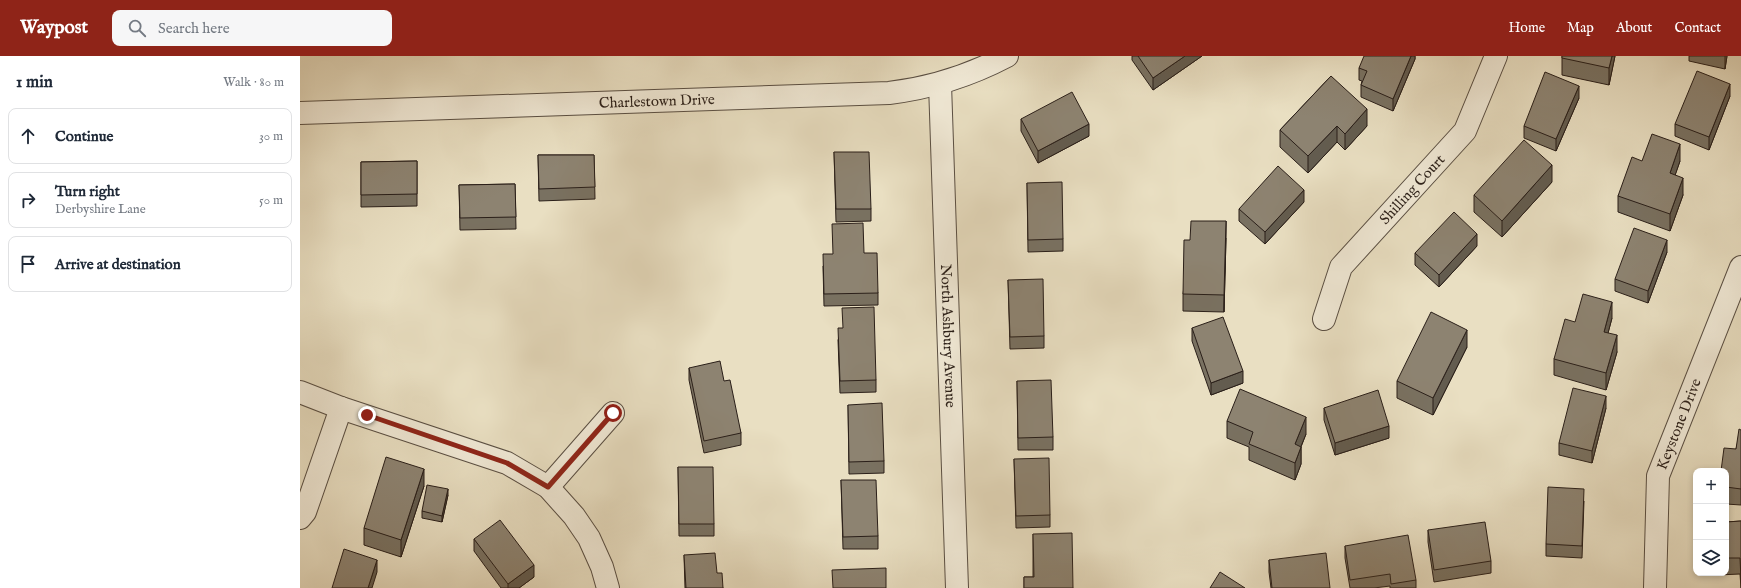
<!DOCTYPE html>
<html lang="en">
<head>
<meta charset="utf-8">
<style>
  :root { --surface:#fff; --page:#f6f6f7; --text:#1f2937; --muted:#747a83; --line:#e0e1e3; --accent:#8f2418 }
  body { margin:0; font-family:"IM FELL English",serif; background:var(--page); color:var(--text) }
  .controls { position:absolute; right:12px; bottom:12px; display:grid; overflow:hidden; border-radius:8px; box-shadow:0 2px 6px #0003 }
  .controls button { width:36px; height:36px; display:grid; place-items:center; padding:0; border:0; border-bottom:1px solid var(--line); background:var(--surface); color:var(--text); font:20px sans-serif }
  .stop { position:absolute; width:12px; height:12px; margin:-9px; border:3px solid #8f2418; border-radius:50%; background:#fff }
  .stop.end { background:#8f2418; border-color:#fff; box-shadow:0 1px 4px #0008 }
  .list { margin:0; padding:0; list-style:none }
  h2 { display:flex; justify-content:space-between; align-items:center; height:52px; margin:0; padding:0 16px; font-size:17px }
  h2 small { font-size:13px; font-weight:400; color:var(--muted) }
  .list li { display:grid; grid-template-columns:26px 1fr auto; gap:12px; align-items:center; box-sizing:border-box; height:56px; margin:0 8px 8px; padding:0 8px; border:1px solid var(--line); border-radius:8px }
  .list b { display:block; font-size:15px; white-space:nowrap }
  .list p { margin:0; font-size:13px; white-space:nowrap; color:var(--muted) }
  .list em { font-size:13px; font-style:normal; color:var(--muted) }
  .icon { flex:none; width:22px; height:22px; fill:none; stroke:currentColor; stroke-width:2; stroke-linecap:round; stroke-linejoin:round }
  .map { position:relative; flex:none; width:1441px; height:532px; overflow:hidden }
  header { display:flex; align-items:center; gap:24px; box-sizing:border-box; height:56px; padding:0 20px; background:var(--accent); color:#fff }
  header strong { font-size:19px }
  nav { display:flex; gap:22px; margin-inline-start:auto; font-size:14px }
  .search { width:280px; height:36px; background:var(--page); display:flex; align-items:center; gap:10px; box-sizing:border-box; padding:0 14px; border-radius:8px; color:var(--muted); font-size:15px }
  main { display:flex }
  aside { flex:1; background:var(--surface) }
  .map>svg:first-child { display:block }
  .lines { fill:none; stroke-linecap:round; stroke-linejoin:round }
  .minor-casing { stroke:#5a4f43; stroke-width:24 }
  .minor { stroke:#f1ead7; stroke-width:22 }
  .wall { fill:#797161; stroke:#2a1f19 }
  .shaded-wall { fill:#635c4f; stroke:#2a1f19 }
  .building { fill:#8d8371; stroke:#2a1f19 }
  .route { stroke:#8f2418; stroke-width:5 }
  .labels { text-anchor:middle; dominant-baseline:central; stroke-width:3.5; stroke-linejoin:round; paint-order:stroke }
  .street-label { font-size:15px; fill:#2a1f19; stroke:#f1ead7 }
</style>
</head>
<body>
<header>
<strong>Waypost</strong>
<div class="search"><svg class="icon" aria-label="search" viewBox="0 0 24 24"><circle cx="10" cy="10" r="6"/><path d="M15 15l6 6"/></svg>Search here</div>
<nav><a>Home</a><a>Map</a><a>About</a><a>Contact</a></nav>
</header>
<main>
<aside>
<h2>1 min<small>Walk · 80 m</small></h2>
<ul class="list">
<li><svg class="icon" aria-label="ahead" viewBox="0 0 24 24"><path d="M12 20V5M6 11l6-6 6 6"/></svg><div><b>Continue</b></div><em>30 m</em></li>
<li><svg class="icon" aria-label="right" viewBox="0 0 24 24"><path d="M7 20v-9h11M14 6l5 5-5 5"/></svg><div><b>Turn right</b><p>Derbyshire Lane</p></div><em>50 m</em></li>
<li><svg class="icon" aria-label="arrive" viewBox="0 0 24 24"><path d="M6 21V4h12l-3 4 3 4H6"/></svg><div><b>Arrive at destination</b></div></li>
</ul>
</aside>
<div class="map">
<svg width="1441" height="532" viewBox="0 0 1441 532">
  <rect width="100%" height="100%" fill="#e9dfc2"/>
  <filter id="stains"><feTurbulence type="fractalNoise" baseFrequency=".005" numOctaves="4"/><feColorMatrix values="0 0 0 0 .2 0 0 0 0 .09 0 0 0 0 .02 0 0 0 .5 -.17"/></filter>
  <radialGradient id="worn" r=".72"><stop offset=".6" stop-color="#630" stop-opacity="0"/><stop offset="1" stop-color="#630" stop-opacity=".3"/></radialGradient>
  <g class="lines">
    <defs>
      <g id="minor">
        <path id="s1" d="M640 28 657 532"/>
        <path id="s2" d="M0 57 589 37C631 32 669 20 707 0"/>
        <path id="s3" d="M1024 263 1041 211 1165 75 1196 0"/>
        <path d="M0 336 41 352 207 407 248 431 274 460 289 482 302 511 308 532"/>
        <path d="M248 431 313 357"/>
        <path d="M0 462 5 456 41 352"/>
        <path id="s4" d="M1355 532 1358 420 1441 211"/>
      </g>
    </defs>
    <use href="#minor" class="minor-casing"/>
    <use href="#minor" class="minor"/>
  </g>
  <g class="wall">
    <path d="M832 0H902L853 34 832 4Z"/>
    <path d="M1075 0H1115V3L1093 55 1061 41V29L1062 25 1059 24V12Z"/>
    <path d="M1262 0H1315L1309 29 1262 19Z"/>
    <path d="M1389 0H1427L1425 13 1389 5Z"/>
    <path d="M1031 20 1067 70 1045 94 1037 86 1008 117 980 91V74Z"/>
    <path d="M1430 40 1409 94 1375 80V68Z"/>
    <path d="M1279 42 1256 95 1224 82V70Z"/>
    <path d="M721 63 789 80 738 107 721 75Z"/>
    <path d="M534 96 571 153V165L536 166Z"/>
    <path d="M238 99H294L295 143 239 145Z"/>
    <path d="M117 105V150L61 151V106Z"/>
    <path d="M1342 105H1380L1375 119 1383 139 1370 175 1318 156V140Z"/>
    <path d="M1252 126 1202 181 1174 156V139Z"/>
    <path d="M727 127 763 183V195L728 196Z"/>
    <path d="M215 128 216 173 160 174 159 129Z"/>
    <path d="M1004 146 965 188 939 165V153Z"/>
    <path d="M926 182 924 256 883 255V238L890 184Z"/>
    <path d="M1177 190 1139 231 1115 209V197Z"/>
    <path d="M1367 196 1348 247 1315 235V223Z"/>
    <path d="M564 197 578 237V249L524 250 523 210Z"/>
    <path d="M708 224 744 280V292L710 293Z"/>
    <path d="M1312 262 1308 277 1317 296 1306 334 1254 319V303L1275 266Z"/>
    <path d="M543 272 576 324V336L540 337 538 284Z"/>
    <path d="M892 272 943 327 911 339 892 285Z"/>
    <path d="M1167 291 1133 359 1097 342V325Z"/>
    <path d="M389 312 424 325 441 377V389L404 397 389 324Z"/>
    <path d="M717 325 753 381V394H718Z"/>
    <path d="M548 349 584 405V417L549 418Z"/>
    <path d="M1024 352 1089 382 1035 399 1024 364Z"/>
    <path d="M1306 352 1292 407 1259 399V387Z"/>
    <path d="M927 365 1006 378 1001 391V408L995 424 949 404V391L927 382Z"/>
    <path d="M1441 374V449L1426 448V415L1436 393Z"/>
    <path d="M714 403 750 459V471L716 472Z"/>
    <path d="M378 411 414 468V480H379Z"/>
    <path d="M541 424 578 480V493H543Z"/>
    <path d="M124 430 101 501 64 489V472Z"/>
    <path d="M148 439 142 466 122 462V455Z"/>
    <path d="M1284 445 1282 502 1246 500V488Z"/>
    <path d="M1441 465V532L1440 518 1417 519V517H1426V466Z"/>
    <path d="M1128 474 1191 505V517L1134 526 1128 486Z"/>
    <path d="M733 478 773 532H724V521H733Z"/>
    <path d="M174 483 234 521 219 532H201L174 495Z"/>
    <path d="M1045 490 1116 524V532H1090V530L1074 532H1050L1045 502Z"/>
    <path d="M384 499 417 517 423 532H385Z"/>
    <path d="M969 504 1030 532H971L969 516Z"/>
  </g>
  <g class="shaded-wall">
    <path d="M885 0H902L853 34V22Z"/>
    <path d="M1111 0H1115V3L1093 55V43Z"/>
    <path d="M1312 0H1315L1309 29V12Z"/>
    <path d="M1425 0H1427L1425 13Z"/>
    <path d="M1430 28V40L1409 94V81Z"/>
    <path d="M1279 30V42L1256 95V83Z"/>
    <path d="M1067 53V70L1045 94V78Z"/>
    <path d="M789 68V80L738 107V95Z"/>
    <path d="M1037 70V86L1008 117V100Z"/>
    <path d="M1380 88V105L1370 134V117Z"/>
    <path d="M1252 109V126L1202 181V165Z"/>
    <path d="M1383 122V139L1370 175V158Z"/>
    <path d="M1004 134V146L965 188V176Z"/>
    <path d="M926 165V182L924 256V239Z"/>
    <path d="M1177 178V190L1139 231V219Z"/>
    <path d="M1367 184V196L1348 247V235Z"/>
    <path d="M1312 246V262L1304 292V276Z"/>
    <path d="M1167 274V291L1133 359V342Z"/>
    <path d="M1317 279V296L1306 334V317Z"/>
    <path d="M943 315V327L911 339V327Z"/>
    <path d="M1306 340V352L1292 407V395Z"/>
    <path d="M1006 361V378L995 405V388Z"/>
    <path d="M1089 370V382L1035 399V387Z"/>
    <path d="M1001 391V408L995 424V407Z"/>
    <path d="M124 413V430L101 501V484Z"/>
    <path d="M148 433V439L142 466V460Z"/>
    <path d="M77 504V516L72 532H68Z"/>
    <path d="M234 509V521L219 532H208V528Z"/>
  </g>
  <g class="building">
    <path d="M838 0H885L853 22Z"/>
    <path d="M1064 0H1111L1093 43 1061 29 1067 15 1059 12Z"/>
    <path d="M1262 0H1312L1309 12 1262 2Z"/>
    <path d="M1397 15 1430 28 1409 81 1375 68Z"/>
    <path d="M1245 16 1279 30 1256 83 1224 70Z"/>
    <path d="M1031 20 1067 53 1045 78 1037 70 1008 100 980 74Z"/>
    <path d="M772 36 789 68 738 95 721 63Z"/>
    <path d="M1352 78 1380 88 1370 117 1383 122 1370 158 1318 140 1332 101 1342 105Z"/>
    <path d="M1224 84 1252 109 1202 165 1174 139Z"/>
    <path d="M534 96H569L571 153H536Z"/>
    <path d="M238 99H294L295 131 239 133Z"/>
    <path d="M117 105V138L61 139V106Z"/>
    <path d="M978 110 1004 134 965 176 939 153Z"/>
    <path d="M762 126 763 183 728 184 727 127Z"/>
    <path d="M215 128 216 161 160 162 159 129Z"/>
    <path d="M1154 156 1177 178 1139 219 1115 197Z"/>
    <path d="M891 165H926L924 239 883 238 884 184H890Z"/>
    <path d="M563 167 564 197H577L578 237 524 238 523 198H533L532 168Z"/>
    <path d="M1334 172 1367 184 1348 235 1315 223Z"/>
    <path d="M743 223 744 280 710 281 708 224Z"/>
    <path d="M1283 238 1312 246 1304 276 1317 279 1306 317 1254 303 1265 263 1275 266Z"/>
    <path d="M574 251 576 324 540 325 538 272H543L542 252Z"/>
    <path d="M1131 256 1167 274 1133 342 1097 325Z"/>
    <path d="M923 261 943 315 911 327 892 272Z"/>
    <path d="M420 305 424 325 430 324 441 377 404 385 389 312Z"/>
    <path d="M751 324 753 381 718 382 717 325Z"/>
    <path d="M1273 332 1306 340 1292 395 1259 387Z"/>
    <path d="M940 333 1006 361 995 388 1001 391 995 407 949 388 953 376 927 365Z"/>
    <path d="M1078 334 1089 370 1035 387 1024 352Z"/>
    <path d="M582 347 584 405 549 406 548 349Z"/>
    <path d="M1439 373 1441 374V433L1426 431V415H1421L1424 392 1436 393Z"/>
    <path d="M86 401 124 413 101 484 64 472Z"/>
    <path d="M749 402 750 459 716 460 714 403Z"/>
    <path d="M378 411H413L414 468H379Z"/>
    <path d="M541 424H576L578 480 543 481Z"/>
    <path d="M127 429 148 433 142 460 122 455Z"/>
    <path d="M1248 431 1284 433 1282 490 1246 488Z"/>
    <path d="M200 464 234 509 208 528 174 483Z"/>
    <path d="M1441 465V524L1440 502H1426V466Z"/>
    <path d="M1185 466 1191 505 1134 514 1128 474Z"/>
    <path d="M772 477 773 532H724V521H734L733 478Z"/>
    <path d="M1108 479 1116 524 1091 528 1090 518 1050 524 1045 490Z"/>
    <path d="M44 493 77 504 68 532H32Z"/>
    <path d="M415 497 417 517H422L423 532H386L384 499Z"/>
    <path d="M1026 497 1030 532H972L969 504Z"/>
    <path d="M586 512V532H533L532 514Z"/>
    <path d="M920 516 945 532H910Z"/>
  </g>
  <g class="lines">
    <path class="route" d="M67 359 207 407 248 431 313 357"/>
  </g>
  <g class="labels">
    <g class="street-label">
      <text stroke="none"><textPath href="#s2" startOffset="357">Charlestown Drive</textPath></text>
      <text stroke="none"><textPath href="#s3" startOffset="160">Shilling Court</textPath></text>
      <text stroke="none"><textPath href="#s1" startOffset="252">North Ashbury Avenue</textPath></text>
      <text stroke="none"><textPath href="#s4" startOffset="168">Keystone Drive</textPath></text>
    </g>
  </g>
  <rect width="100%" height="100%" filter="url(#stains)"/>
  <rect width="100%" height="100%" fill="url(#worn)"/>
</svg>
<div class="controls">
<button>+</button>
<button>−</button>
<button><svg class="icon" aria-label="layers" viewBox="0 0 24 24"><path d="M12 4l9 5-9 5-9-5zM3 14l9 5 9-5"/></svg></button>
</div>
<div class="stop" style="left:313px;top:357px"></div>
<div class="stop end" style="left:67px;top:359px"></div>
</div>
</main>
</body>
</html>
